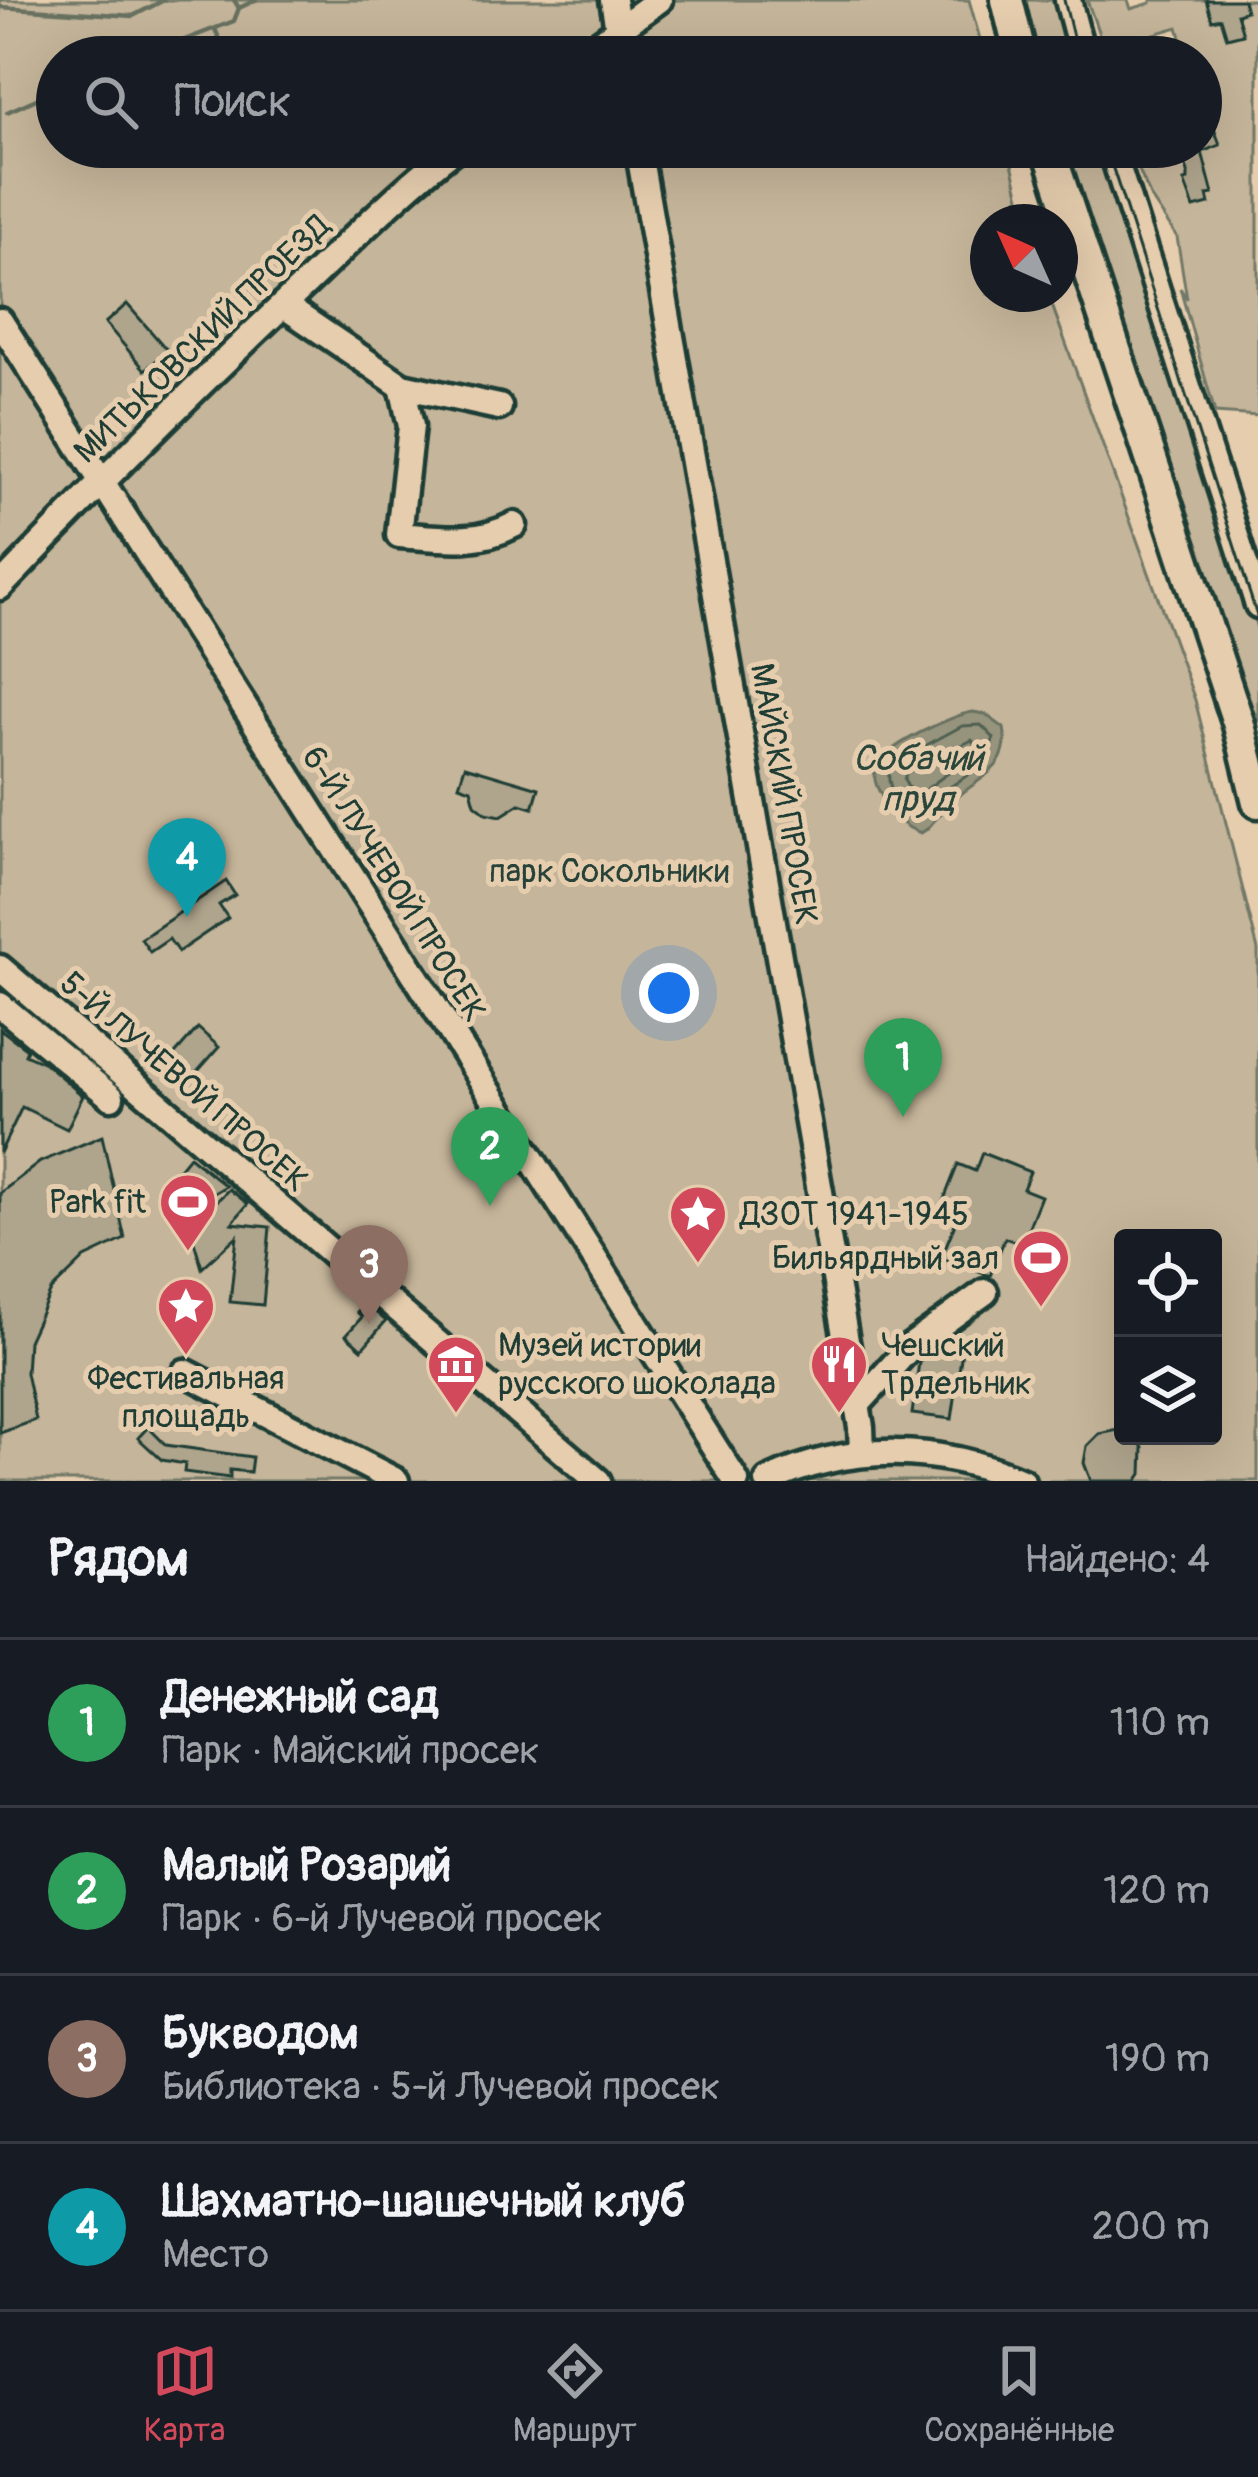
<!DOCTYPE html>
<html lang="ru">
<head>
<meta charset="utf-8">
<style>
  :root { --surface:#171b24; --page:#242831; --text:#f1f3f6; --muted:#9ea1a6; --line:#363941; --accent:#d1495b }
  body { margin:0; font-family:Pangolin,sans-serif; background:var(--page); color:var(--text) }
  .controls { position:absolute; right:36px; bottom:36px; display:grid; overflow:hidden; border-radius:12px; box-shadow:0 12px 48px #0002 }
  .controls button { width:108px; height:108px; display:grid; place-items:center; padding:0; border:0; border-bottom:3px solid var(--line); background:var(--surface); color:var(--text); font:60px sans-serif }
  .compass { position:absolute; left:970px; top:204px; width:108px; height:108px; border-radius:50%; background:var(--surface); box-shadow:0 12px 48px #0002; rotate:315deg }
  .you { position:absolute; left:669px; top:993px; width:42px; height:42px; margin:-30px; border:9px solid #fff; border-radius:50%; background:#1a73e8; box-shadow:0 0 0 18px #1a73e833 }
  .badge { display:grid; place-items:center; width:78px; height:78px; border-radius:50%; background:var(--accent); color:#fff; font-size:39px; font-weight:700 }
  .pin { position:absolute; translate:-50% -99px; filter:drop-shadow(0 3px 6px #0008) }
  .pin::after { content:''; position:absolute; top:63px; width:42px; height:36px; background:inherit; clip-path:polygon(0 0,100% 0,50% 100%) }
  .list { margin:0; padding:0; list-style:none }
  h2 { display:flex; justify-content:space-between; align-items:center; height:156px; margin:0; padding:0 48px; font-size:51px }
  h2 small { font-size:39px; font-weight:400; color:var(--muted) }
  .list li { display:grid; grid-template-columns:78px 1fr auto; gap:36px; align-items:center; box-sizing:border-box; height:168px; padding:0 48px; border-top:3px solid var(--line) }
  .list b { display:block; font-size:45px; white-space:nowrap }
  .list p { margin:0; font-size:39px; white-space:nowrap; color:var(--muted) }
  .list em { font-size:39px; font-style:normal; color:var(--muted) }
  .icon { flex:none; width:66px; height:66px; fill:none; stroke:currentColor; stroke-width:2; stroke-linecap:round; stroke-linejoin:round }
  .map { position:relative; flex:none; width:1258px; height:1481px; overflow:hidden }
  .search { position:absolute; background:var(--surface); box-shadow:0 12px 48px #0002; left:36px; right:36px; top:36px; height:132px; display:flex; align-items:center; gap:30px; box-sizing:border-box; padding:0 42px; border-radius:66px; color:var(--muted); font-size:45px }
  .sheet { height:828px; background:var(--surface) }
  nav { display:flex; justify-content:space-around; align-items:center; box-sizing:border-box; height:168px; border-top:3px solid var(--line); background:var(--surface); font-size:33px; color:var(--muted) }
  nav a { display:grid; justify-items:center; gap:6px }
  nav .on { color:var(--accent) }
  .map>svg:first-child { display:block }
  .green { fill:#c5b59a; stroke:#727967; stroke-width:3; fill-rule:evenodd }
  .water { fill:#97947d; stroke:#677160; stroke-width:3 }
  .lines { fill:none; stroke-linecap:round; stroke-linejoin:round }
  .shore { stroke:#4f6051; stroke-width:3 }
  .stream { stroke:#677160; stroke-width:4.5 }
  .building { fill:#afa48c; stroke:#1f3d34; stroke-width:3 }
  .minor-casing { stroke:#1f3d34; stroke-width:33 }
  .major-casing { stroke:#1f3d34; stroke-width:39 }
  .minor { stroke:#e6cdae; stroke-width:24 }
  .major { stroke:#e6cdae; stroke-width:30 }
  .tram { stroke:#1f3d34; stroke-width:3 }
  .labels { text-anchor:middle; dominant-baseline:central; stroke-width:10; stroke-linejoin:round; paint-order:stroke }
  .street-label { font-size:33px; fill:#1f3d34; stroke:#e6cdae }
  .park-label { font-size:33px; fill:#274339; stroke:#e6cdae }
  .poi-label { font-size:33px; fill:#1f3d34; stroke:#e6cdae; text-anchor:start }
  .water-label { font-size:36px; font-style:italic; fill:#2b463b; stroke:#e6cdae }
</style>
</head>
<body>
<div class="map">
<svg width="1258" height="1481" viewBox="0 0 1258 1481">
  <rect width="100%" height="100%" fill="#e6cdae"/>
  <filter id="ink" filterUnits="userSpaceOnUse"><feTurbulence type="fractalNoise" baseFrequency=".00833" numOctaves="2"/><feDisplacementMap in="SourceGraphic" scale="24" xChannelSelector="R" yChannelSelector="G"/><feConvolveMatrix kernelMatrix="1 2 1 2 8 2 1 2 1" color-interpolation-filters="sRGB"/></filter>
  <g filter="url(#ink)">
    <g class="green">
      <path d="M0 0H969L985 57H57V147H1008L1026 222H988V294H1048L1195 700 1258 950V1481H0ZM1123 1238H1213V1436H1123Z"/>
      <path d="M1025 0H1057L1072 57H1038Z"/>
      <path d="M1087 0H1128L1131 9 1151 3V0H1208L1212 20 1221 18 1227 38 1242 34 1237 14 1243 0H1258V416L1215 413 1180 288 1187 299 1177 237 1151 198 1129 147H1179L1184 159 1220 145 1207 109 1201 111V57H1168L1185 52 1178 27 1154 34 1160 57H1107Z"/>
      <path d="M1066 147H1100L1258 631V734Z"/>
    </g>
    <path class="water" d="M973 712 985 714 1004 728C1011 765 985 775 961 794 948 804 938 817 927 829L921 833C904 827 895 818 886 803 880 793 871 780 876 767 884 747 951 715 973 712Z"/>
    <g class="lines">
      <g class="shore">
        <path d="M981 725 994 738 984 764 950 787 921 817C902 814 886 789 889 769L897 761 962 726Z"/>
        <path d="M972 740 976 746C966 765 936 779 920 795L912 794 904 780 906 773Z"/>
      </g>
      <g class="stream">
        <path d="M234 0 239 8 256 0"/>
        <path d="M0 7 133 16 164 0"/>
        <path d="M215 29 227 57"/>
        <path d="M140 57 234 21 239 8"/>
        <path d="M7 112 57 90"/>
      </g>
    </g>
    <g class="building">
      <path d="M1206 0H1243L1246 11 1237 14 1243 34 1227 38 1221 18 1212 20Z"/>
      <path d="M1202 97 1220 145 1202 152 1213 194 1207 195 1209 204 1194 208 1184 181 1188 180V172L1179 147 1201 150Z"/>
      <path d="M127 304 168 351 145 370 105 323Z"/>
      <path d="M465 766 539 788 533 808 520 804 501 816 486 813 475 804 471 789 459 785Z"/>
      <path d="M226 881 235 895 219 905 228 918 178 952 169 939 150 952 141 939Z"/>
      <path d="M198 1028 219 1047 190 1080 169 1061Z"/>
      <path d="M0 1029 27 1049 25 1054 45 1063 83 1096 67 1129 22 1107 0 1153Z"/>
      <path d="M102 1136 125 1239 85 1258 51 1291 28 1341 26 1373 36 1420 0 1433V1193L40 1162Z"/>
      <path d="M982 1153 1030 1172 1023 1189 1041 1196 1022 1244 1005 1238 990 1276 941 1258 957 1219 939 1212 958 1164 975 1171Z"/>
      <path d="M189 1156 226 1186 207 1197 176 1172Z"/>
      <path d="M229 1189 248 1204 232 1223 270 1227 263 1305 230 1302 237 1236 202 1268 190 1228Z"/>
      <path d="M365 1303 386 1321 362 1349 346 1335 362 1317 357 1312Z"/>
      <path d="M936 1348 962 1351 952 1419 912 1414 919 1362Z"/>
      <path d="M148 1427 166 1445 252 1457 250 1472 230 1470V1478L184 1472 185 1464 162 1460 138 1438Z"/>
      <path d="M1123 1429V1436H1135L1143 1448 1142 1474 1137 1481H1091L1084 1463 1087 1446 1099 1434Z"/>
    </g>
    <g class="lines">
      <defs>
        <g id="minor">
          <path d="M613 0 623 57"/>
          <path d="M1068 0 1083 57"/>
          <path d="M580 57 659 0"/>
          <path d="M638 147 861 1427 862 1453"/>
          <path d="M1111 147 1258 605"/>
          <path d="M283 305 402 386 499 407"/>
          <path d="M0 321 736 1481"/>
          <path d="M402 386 411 426 399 535C440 538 476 545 514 525"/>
          <path d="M0 587C97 485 197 386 300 289 351 241 401 189 457 147"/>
          <path d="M0 968 598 1481"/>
          <path d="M0 1005 111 1097"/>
          <path d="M185 1372 396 1481"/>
          <path d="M857 1405 911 1346 985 1292"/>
          <path d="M768 1481C851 1442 939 1445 1022 1481"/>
        </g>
        <g id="major">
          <path d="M1007 0 1021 57"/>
          <path d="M1048 147 1239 725 1258 802"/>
        </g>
      </defs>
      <use href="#minor" class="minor-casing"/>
      <use href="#major" class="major-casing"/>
      <use href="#minor" class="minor"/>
      <use href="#major" class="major"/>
      <g class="tram">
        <path d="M1064 0 1078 57"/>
        <path d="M1106 147 1258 619"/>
      </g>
    </g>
  </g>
  <defs>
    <symbol id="stadium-pin" viewBox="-11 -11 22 30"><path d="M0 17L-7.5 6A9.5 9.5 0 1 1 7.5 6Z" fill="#d1495b" stroke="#e6cdae"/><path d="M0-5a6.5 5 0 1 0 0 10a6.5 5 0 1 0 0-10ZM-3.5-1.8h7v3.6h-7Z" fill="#fff"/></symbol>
    <symbol id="sight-pin" viewBox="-11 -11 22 30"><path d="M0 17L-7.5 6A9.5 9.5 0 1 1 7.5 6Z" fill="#d1495b" stroke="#e6cdae"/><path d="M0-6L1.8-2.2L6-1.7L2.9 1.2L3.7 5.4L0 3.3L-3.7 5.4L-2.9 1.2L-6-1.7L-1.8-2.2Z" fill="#fff"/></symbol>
    <symbol id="museum-pin" viewBox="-11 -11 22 30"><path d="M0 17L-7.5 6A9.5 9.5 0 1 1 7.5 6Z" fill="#d1495b" stroke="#e6cdae"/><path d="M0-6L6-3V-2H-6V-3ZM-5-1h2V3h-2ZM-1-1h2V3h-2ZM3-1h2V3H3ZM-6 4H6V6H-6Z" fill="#fff"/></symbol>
    <symbol id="restaurant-pin" viewBox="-11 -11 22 30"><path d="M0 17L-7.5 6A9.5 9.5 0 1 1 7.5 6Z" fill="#d1495b" stroke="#e6cdae"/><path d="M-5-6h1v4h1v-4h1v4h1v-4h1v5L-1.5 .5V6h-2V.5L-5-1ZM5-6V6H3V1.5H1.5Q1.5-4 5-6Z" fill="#fff"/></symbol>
  </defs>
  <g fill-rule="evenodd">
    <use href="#stadium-pin" x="155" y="1169" width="66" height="90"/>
    <use href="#sight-pin" x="665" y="1181" width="66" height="90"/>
    <use href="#stadium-pin" x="1008" y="1225" width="66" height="90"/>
    <use href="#sight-pin" x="153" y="1273" width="66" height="90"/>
    <use href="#museum-pin" x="423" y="1331" width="66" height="90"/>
    <use href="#restaurant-pin" x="806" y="1331" width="66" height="90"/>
  </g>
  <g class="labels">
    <g class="street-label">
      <text transform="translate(202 339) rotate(-44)">МИТЬКОВСКИЙ ПРОЕЗД</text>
      <text transform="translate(784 794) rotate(80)">МАЙСКИЙ ПРОСЕК</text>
      <text transform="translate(394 884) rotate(58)">6-Й ЛУЧЕВОЙ ПРОСЕК</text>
      <text transform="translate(184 1082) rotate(41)">5-Й ЛУЧЕВОЙ ПРОСЕК</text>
    </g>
    <g class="park-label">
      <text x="609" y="871">парк Сокольники</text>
    </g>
    <g class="poi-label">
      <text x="146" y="1202" text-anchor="end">Park fit</text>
      <text x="740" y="1214">ДЗОТ 1941-1945</text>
      <text x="999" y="1258" text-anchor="end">Бильярдный зал</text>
      <text x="498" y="1345">Музей истории<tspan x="498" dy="38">русского шоколада</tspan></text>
      <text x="881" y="1345">Чешский<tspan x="881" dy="38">Трдельник</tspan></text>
      <text x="186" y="1378" text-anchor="middle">Фестивальная<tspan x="186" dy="38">площадь</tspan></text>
    </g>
    <g class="water-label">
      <text x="918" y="758">Собачий<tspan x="918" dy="41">пруд</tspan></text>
    </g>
  </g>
</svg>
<div class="controls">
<button><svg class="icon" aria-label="locate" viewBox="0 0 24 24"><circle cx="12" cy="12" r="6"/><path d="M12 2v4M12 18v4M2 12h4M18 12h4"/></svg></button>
<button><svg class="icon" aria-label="layers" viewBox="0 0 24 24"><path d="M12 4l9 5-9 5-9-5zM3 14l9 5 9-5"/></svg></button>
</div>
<svg class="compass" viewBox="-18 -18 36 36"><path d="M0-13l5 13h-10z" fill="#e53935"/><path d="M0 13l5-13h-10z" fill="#9ea1a6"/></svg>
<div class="you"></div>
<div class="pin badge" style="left:903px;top:1117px;background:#2e9e5b">1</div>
<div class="pin badge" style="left:490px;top:1206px;background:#2e9e5b">2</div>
<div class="pin badge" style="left:369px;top:1324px;background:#8d6e63">3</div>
<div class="pin badge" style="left:187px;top:917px;background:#0f9aa8">4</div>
<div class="search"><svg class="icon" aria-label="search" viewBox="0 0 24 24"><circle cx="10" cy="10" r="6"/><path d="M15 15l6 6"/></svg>Поиск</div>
</div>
<section class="sheet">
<h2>Рядом<small>Найдено: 4</small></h2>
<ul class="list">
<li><span class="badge" style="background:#2e9e5b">1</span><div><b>Денежный сад</b><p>Парк · Майский просек</p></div><em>110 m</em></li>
<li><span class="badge" style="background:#2e9e5b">2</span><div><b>Малый Розарий</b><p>Парк · 6-й Лучевой просек</p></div><em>120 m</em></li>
<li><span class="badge" style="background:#8d6e63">3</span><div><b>Букводом</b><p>Библиотека · 5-й Лучевой просек</p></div><em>190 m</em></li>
<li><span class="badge" style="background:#0f9aa8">4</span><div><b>Шахматно-шашечный клуб</b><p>Место</p></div><em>200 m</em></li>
</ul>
</section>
<nav>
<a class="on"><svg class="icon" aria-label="map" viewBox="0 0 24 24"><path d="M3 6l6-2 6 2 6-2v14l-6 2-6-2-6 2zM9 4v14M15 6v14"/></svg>Карта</a>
<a><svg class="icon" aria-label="directions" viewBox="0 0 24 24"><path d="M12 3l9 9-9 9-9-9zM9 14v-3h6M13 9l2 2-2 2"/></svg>Маршрут</a>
<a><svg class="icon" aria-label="saved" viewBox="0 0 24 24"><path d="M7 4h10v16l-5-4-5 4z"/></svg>Сохранённые</a>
</nav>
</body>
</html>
